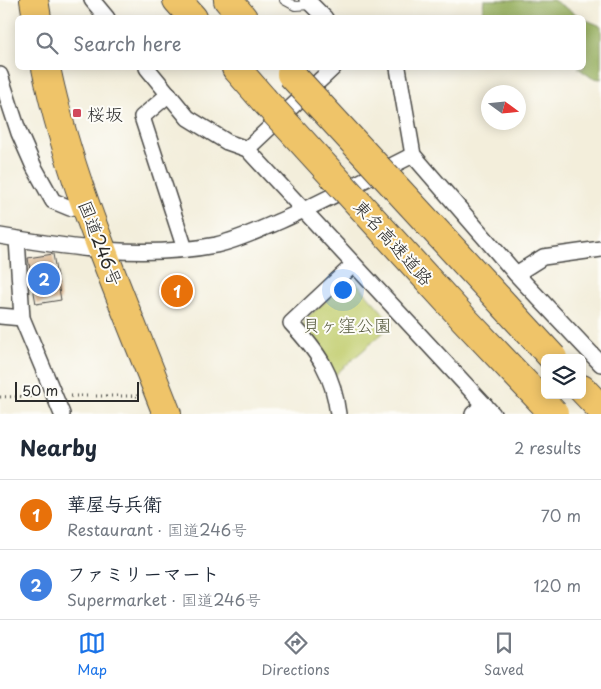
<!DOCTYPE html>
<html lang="en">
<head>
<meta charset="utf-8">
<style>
  :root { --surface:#fff; --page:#f6f6f7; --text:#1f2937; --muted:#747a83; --line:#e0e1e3; --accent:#1a73e8 }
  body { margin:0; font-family:"Playpen Sans","Klee One",sans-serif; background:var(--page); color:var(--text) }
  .controls { position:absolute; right:15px; bottom:15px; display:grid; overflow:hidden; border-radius:8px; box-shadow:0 2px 12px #0003 }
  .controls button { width:45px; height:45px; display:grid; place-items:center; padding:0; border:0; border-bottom:1px solid var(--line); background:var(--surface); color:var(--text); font:25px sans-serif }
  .compass { position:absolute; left:481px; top:85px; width:45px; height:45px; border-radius:50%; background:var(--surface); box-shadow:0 2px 12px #0003; rotate:105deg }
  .scale { position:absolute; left:15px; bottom:12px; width:124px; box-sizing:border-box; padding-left:5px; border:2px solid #2b2b2b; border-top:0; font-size:14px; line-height:18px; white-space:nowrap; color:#2b2b2b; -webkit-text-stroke:4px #fdfcf7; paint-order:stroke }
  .you { position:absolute; left:342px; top:289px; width:18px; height:18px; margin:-12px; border:4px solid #fff; border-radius:50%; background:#1a73e8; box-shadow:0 0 0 8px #1a73e833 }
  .badge { display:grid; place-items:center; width:32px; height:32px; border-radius:50%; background:var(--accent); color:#fff; font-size:16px; font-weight:700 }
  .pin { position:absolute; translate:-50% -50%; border:2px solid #fff; box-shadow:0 1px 5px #0006 }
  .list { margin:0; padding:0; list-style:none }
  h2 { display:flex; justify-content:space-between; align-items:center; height:65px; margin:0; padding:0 20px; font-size:21px }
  h2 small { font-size:16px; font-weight:400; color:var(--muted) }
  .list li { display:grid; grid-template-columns:32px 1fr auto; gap:15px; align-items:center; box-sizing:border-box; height:70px; padding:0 20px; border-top:1px solid var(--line) }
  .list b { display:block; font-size:19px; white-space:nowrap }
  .list p { margin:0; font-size:16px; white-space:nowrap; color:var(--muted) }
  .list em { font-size:16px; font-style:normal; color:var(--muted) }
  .icon { flex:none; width:28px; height:28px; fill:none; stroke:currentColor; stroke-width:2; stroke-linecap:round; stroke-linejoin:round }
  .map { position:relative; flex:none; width:601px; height:414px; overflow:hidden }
  .search { position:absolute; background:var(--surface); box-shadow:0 2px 12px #0003; left:15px; right:15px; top:15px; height:55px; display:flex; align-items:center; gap:12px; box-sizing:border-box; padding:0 18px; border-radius:8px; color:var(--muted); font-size:19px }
  .sheet { height:205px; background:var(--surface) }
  nav { display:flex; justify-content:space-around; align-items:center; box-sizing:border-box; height:70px; border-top:1px solid var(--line); background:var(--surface); font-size:14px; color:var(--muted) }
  nav a { display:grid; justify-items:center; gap:2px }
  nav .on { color:var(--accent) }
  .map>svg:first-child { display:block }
  .green { fill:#c2ce70; stroke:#767c4e }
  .forest { fill:#99b162; stroke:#626e46 }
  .building { fill:#dab389 }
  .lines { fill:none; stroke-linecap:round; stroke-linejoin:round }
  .lane-casing { stroke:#494845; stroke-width:10 }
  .street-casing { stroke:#494845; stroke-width:18 }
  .highway-casing { stroke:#494845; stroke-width:30 }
  .path { stroke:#494845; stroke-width:3; stroke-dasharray:1 4; stroke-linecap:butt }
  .lane { stroke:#fff; stroke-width:8 }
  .street { stroke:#fff; stroke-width:15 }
  .highway { stroke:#efc469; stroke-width:28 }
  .highway-bridge-casing { stroke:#494845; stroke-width:30; stroke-linecap:butt }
  .highway-bridge { stroke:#efc469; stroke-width:28 }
  .poi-dot { fill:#d1495b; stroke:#fdfcf7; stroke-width:2 }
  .labels { text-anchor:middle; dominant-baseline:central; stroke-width:4; stroke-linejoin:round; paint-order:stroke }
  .poi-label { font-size:18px; fill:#2b2b2b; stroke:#fdfcf7; text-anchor:start }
  .street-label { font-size:18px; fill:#2b2b2b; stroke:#fdfcf7 }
  .park-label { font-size:18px; fill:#585c40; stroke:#fdfcf7 }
</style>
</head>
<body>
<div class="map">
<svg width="601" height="414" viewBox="0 0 601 414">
  <rect width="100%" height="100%" fill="#fdfcf7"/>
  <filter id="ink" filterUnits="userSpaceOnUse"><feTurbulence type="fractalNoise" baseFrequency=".02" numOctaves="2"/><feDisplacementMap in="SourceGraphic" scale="10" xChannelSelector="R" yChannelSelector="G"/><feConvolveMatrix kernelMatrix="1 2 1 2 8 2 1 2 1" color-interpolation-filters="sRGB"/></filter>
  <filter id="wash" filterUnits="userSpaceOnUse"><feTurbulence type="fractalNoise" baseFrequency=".0096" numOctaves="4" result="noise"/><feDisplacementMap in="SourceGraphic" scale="20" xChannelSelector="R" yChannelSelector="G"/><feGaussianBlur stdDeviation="1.12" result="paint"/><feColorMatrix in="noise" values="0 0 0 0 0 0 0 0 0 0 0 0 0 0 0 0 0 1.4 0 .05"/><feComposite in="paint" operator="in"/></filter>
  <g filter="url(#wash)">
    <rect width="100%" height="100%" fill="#f3eedb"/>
    <path class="green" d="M355 281 393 324 335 375 303 328 305 319 348 282Z"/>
    <g class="forest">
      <path d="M484 0H553L581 17H486L482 14Z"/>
      <path d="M584 19 601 26V79L592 78 578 68H584Z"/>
    </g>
    <g id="blocks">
      <path class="building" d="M53 254 61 300 36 304 28 258Z"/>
    </g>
  </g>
  <g filter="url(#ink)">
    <use href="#blocks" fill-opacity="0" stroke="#494845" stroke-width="1"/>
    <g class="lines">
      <defs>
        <path id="lane" d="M284 0 295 6 310 5"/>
        <g id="street">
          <path d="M92 0 107 18"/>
          <path d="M307 0 325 18"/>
          <path d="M147 68 188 118 227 142 247 149 493 414"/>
          <path d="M398 68 413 155 516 274 601 364"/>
          <path d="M0 75 19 133 34 167 53 201 70 208 85 202"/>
          <path d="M169 94 142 117 185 249"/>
          <path d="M247 149 333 68"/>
          <path d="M0 236C71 248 143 259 216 245 238 240 259 230 280 221 325 201 369 177 413 155"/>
          <path d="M17 239 22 318 62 414"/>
          <path d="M516 274 543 257 601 249"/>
          <path d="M0 316 22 318"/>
          <path d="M338 414C333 373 318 352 291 323L353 265"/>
          <path d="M473 414 485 405"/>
        </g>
        <g id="highway">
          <path d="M34 0 37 18"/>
          <path d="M177 0 193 18"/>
          <path d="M228 0 243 18"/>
          <path d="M46 68C71 187 123 300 167 414"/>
          <path d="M236 68 263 99"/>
          <path d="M582 389 601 409"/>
        </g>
      </defs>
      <use href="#lane" class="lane-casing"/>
      <use href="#street" class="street-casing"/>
      <use href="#highway" class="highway-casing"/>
      <g class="path">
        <path d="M71 396H137"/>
        <path d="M0 397 39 396"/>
      </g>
      <use href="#lane" class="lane"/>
      <use href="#street" class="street"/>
      <use href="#highway" class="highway"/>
      <defs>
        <g id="highway-bridge">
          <path d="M291 74 553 358"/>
          <path d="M263 99 464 319 554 414"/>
        </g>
      </defs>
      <use href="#highway-bridge" class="highway-bridge-casing"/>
      <use href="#highway-bridge" class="highway-bridge"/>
    </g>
  </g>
  <rect class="poi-dot" x="72" y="108" width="10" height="10" rx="2.5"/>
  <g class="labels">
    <g class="poi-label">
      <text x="87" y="113">桜坂</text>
    </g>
    <g class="street-label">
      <text transform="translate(394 242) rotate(48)">東名高速道路</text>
      <text transform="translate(101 243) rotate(69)">国道246号</text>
    </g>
    <g class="park-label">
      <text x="347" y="324">貝ヶ窪公園</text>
    </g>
  </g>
</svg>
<div class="controls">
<button><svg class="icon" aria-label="layers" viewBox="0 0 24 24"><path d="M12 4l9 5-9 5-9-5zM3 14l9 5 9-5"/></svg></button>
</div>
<svg class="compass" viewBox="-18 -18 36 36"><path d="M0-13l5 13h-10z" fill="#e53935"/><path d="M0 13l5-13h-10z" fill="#747a83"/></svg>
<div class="scale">50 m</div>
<div class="you"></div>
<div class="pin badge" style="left:177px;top:291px;background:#e8710a">1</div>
<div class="pin badge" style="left:44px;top:279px;background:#3f7fe0">2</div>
<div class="search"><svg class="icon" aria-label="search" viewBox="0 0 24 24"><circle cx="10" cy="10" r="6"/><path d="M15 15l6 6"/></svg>Search here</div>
</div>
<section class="sheet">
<h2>Nearby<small>2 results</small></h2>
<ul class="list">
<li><span class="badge" style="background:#e8710a">1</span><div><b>華屋与兵衛</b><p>Restaurant · 国道246号</p></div><em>70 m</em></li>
<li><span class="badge" style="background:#3f7fe0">2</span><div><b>ファミリーマート</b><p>Supermarket · 国道246号</p></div><em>120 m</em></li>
</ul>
</section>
<nav>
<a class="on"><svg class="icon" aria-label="map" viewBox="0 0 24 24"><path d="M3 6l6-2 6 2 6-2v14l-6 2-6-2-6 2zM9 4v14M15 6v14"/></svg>Map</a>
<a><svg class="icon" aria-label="directions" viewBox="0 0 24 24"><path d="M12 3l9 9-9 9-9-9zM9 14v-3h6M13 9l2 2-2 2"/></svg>Directions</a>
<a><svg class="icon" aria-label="saved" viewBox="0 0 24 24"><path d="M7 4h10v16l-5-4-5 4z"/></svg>Saved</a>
</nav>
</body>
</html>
